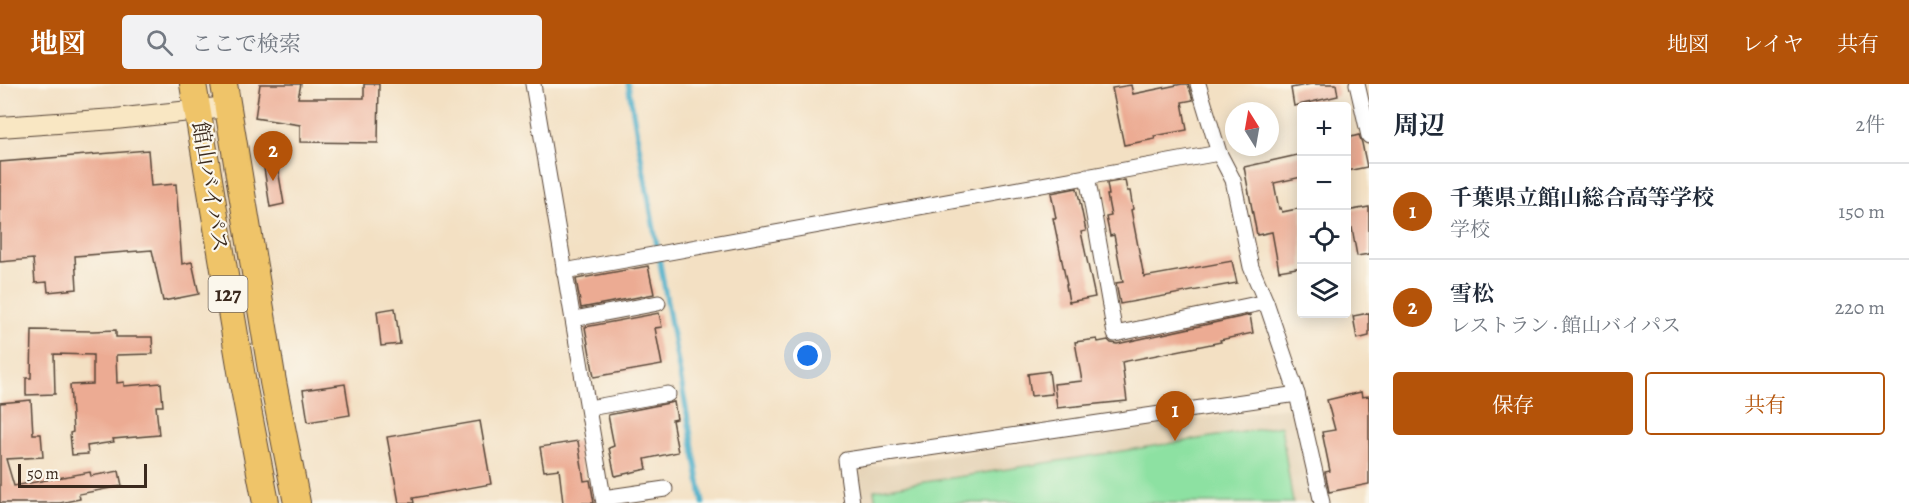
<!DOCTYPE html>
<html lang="ja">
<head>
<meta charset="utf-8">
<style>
  :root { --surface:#fff; --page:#f2f2f3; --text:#1f2937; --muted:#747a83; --line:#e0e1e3; --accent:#b45309 }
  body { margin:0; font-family:Alegreya,"Noto Serif JP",serif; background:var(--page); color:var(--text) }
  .controls { position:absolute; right:18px; top:18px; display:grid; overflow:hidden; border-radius:6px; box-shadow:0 3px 15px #0003 }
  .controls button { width:54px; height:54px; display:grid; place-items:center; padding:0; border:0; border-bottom:2px solid var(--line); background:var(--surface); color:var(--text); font:30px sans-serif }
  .compass { position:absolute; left:1225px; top:18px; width:54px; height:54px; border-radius:50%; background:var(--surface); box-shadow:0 3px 15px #0003; rotate:349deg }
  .scale { position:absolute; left:18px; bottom:15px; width:129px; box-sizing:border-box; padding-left:6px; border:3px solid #3b2a1e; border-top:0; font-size:16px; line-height:21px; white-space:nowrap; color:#3b2a1e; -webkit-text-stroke:4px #fbf7ec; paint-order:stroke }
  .you { position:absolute; left:808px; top:272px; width:21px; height:21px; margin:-15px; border:4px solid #fff; border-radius:50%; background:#1a73e8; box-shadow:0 0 0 9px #1a73e833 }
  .badge { display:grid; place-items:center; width:39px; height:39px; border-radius:50%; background:var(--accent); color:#fff; font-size:20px; font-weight:700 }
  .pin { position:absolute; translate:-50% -50px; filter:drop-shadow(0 2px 3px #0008) }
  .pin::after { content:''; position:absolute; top:32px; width:21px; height:18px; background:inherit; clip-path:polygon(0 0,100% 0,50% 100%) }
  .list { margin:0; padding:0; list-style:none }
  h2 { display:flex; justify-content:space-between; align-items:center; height:78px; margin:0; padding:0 24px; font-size:26px }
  h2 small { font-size:20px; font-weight:400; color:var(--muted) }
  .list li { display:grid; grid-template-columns:39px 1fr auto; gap:18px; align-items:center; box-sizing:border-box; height:96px; padding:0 24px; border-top:2px solid var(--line) }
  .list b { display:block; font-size:22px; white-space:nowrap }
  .list p { margin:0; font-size:20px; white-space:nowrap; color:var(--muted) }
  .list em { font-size:20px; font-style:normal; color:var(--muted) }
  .actions { display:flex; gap:12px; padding:18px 24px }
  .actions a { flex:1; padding:14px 0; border:2px solid var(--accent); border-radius:6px; text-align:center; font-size:21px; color:var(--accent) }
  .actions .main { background:var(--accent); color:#fff }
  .icon { flex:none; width:33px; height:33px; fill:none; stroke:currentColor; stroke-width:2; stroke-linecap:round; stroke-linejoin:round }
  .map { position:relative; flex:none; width:1369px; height:419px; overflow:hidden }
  header { display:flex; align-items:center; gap:36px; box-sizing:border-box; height:84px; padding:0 30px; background:var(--accent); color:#fff }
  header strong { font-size:28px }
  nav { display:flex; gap:33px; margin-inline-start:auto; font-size:21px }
  .search { width:420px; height:54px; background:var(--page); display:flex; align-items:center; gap:15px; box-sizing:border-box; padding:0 21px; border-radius:6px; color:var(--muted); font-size:22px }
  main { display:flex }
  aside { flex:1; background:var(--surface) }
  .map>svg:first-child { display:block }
  .built { fill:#e4d1b4 }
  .green { fill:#8de1a2; stroke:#648660; stroke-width:1.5 }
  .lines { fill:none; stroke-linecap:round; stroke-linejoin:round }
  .stream { stroke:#49aec9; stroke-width:5 }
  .building { fill:#ecab93 }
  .street-casing { stroke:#574537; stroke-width:17 }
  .secondary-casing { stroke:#574537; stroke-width:22 }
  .highway-casing { stroke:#574537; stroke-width:28 }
  .street { stroke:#fff; stroke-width:15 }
  .secondary { stroke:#f9e7c3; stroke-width:20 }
  .highway { stroke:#efc469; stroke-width:26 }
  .labels { text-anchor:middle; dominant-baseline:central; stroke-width:4.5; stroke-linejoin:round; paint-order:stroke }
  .shield { fill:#fbf7ec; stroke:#75685c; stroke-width:1.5 }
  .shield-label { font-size:21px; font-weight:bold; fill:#3b2a1e }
  .street-label { font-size:22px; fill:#3b2a1e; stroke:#fbf7ec }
</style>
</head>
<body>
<header>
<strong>地図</strong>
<div class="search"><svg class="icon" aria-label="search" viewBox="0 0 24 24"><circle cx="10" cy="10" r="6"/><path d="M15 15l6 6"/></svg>ここで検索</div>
<nav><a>地図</a><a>レイヤ</a><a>共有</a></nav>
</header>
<main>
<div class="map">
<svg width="1369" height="419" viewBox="0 0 1369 419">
  <rect width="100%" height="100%" fill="#fbf7ec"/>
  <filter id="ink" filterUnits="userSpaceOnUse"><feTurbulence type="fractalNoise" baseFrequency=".0167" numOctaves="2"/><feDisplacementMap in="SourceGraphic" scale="12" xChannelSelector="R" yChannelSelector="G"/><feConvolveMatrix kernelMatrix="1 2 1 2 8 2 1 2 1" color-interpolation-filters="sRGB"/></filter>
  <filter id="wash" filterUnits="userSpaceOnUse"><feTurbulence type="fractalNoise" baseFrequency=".008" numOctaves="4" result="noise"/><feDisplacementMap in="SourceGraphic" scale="24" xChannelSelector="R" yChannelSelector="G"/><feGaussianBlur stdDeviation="1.35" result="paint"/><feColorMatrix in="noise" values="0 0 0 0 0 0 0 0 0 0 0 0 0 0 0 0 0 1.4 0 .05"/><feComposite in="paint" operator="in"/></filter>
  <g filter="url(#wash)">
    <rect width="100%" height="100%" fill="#f3e0c3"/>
    <path class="built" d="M1287 323 1299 331 1318 419H860L859 407 861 384Z"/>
    <path class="green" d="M1281 342 1293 419H876L874 406Z"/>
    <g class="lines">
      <path class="stream" d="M628 0 703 419"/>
    </g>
    <g id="blocks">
      <g class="building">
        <path d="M260 0H301L298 14H364V0H379L378 59 300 58V41L255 34Z"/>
        <path d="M1182 0H1188L1193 16 1182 18 1187 46 1154 52 1155 55 1124 61 1112 4 1131 1 1133 10Z"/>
        <path d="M1311 0H1336L1338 12 1294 22 1291 4Z"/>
        <path d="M1359 51 1362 59 1367 83 1347 87V54Z"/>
        <path d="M148 66 151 102 176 100 182 180 192 178 199 210 163 217 152 166 75 172 77 205 48 208 47 198 35 199 33 175 0 178V78Z"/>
        <path d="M275 68 284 120 270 123 262 71Z"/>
        <path d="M1302 70V93L1274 99 1279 125 1281 124 1282 128 1302 124V183L1279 187 1272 148 1257 151 1244 83Z"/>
        <path d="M1125 96 1127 107H1130L1133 125 1131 126 1144 193 1232 177 1237 199 1120 220 1116 199 1123 198 1114 151 1110 152 1106 133 1111 132 1107 111H1109L1107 99Z"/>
        <path d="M1077 104 1086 147 1081 148 1095 213 1069 218 1066 201H1067L1053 134H1056L1051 109Z"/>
        <path d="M1369 123V170L1357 172 1352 144 1347 145V127Z"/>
        <path d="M648 182 654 210 581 224 576 195Z"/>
        <path d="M395 224 400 260 381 262 377 227Z"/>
        <path d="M659 229 662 243 655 244 662 281 594 293 585 243Z"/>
        <path d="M1369 229V252L1357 255 1353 232Z"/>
        <path d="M1250 231 1253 249 1220 256 1221 258 1122 278 1127 317 1057 324 1054 300 1082 297 1075 258 1097 255 1098 258 1108 256 1111 259 1117 260Z"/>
        <path d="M32 246 93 247 116 246V253H152L153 270 116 271 117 299 124 298V302L161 299 163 322H156L159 351 113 355 114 358 87 362 88 370 72 371 70 349 73 348 70 301 93 300V271L54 270 55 310 26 311V294H31Z"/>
        <path d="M1049 287 1052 310 1031 312 1028 290Z"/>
        <path d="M345 300 350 331 308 338 303 306Z"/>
        <path d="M1361 308 1362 313 1369 312V400L1329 408 1325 388 1330 387 1322 348 1335 346 1327 316Z"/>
        <path d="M31 316 33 350H41L43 373 6 375 14 402 90 388 91 392 119 387 122 402 79 410 80 415 60 419H0V319Z"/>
        <path d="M674 318 677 335 672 336 678 368 645 375 647 385 615 392 609 364 614 362 608 331Z"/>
        <path d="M480 337 491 400 413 414 414 419H399L387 353Z"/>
        <path d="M578 357 584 397 590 396 594 419H563L559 385 544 387 540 363Z"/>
      </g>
    </g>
  </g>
  <g filter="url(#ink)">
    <use href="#blocks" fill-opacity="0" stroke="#574537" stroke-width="1.5"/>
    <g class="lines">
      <defs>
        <g id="street">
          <path d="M533 0 604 419"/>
          <path d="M1198 0 1219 69 1233 96 1251 183 1266 218 1297 310 1322 419"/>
          <path d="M1357 0 1369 52"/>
          <path d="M1087 92 1115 250 1266 218"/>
          <path d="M564 187 1219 69"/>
          <path d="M574 235 658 219"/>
          <path d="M589 324 668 310"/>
          <path d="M603 414 665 405"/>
          <path d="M852 419 846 376 1297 310"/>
        </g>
        <path id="secondary" d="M0 43 115 35 227 23"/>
        <g id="highway">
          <path d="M193 0 244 305 266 419"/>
          <path d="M224 0 273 298 297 419"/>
        </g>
      </defs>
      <use href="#street" class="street-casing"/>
      <use href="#secondary" class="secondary-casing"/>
      <use href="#highway" class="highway-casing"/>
      <use href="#street" class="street"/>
      <use href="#secondary" class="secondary"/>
      <use href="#highway" class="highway"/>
    </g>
  </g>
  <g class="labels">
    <rect class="shield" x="208.5" y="192" width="39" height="36" rx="4.5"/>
    <g class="shield-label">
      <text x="228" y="210">127</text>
    </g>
    <g class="street-label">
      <text transform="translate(210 103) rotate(81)">館山バイパス</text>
    </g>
  </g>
</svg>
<div class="controls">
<button>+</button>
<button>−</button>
<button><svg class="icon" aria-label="locate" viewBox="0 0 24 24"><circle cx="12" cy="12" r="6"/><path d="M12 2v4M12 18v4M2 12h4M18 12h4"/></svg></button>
<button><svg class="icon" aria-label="layers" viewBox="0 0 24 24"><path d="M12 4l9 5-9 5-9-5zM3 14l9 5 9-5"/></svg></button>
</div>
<svg class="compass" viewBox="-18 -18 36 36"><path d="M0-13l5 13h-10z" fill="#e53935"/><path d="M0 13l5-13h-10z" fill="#747a83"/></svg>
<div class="scale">50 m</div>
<div class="you"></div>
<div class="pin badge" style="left:1175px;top:357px">1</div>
<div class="pin badge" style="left:273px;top:97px">2</div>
</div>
<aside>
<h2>周辺<small>2件</small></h2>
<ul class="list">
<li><span class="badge">1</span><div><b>千葉県立館山総合高等学校</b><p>学校</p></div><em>150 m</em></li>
<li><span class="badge">2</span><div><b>雪松</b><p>レストラン · 館山バイパス</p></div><em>220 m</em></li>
</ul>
<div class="actions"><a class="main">保存</a><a>共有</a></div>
</aside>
</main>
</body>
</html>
